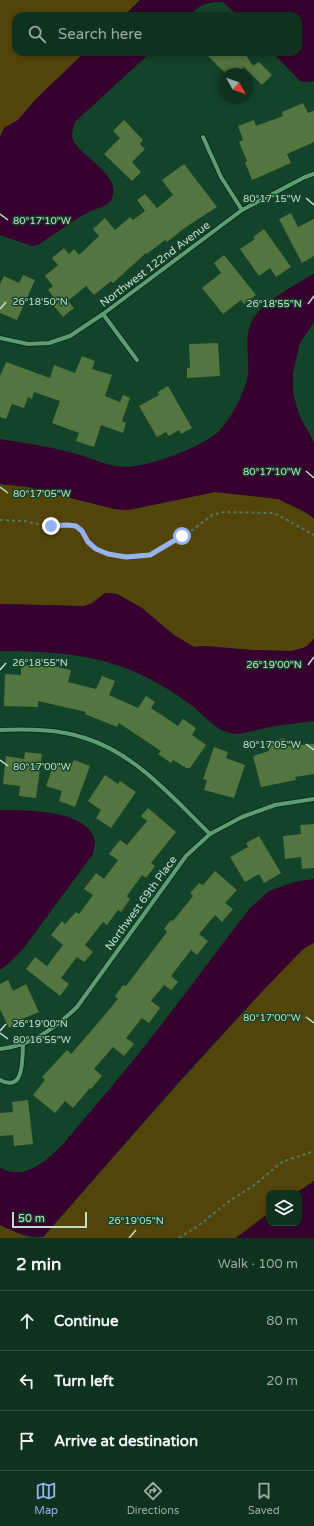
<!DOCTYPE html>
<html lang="en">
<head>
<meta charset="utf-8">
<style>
  :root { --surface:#0e321e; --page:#1c3e2b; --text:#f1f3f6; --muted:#9baaa4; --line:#2e4d3c; --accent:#95b2f1 }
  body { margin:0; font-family:"Varela Round",sans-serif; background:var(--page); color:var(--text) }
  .controls { position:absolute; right:12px; bottom:12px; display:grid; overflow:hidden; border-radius:8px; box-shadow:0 2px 6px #0003 }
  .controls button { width:36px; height:36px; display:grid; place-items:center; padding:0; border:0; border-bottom:1px solid var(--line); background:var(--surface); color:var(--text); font:20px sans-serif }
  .compass { position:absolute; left:218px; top:68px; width:36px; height:36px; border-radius:50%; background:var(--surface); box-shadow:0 2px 6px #0003; rotate:130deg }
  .scale { position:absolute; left:12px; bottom:10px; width:75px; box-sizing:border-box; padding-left:4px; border:2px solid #c1e0ca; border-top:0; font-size:11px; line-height:14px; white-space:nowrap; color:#c1e0ca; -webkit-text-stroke:3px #134328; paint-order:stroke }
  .stop { position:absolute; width:12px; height:12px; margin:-9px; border:3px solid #95b2f1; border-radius:50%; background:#fff }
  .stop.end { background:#95b2f1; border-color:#fff; box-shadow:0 1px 4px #0008 }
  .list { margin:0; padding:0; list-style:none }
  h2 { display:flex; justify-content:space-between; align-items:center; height:52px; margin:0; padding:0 16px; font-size:17px }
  h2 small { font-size:13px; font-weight:400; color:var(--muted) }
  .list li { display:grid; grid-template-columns:26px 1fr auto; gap:12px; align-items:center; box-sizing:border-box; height:60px; padding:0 16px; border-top:1px solid var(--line) }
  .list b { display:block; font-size:15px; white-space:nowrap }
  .list em { font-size:13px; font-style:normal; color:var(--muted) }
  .icon { flex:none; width:22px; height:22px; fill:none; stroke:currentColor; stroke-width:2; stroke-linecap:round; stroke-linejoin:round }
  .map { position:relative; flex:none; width:314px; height:1238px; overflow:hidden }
  .search { position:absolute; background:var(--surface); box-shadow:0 2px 6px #0003; left:12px; right:12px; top:12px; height:44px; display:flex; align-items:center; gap:10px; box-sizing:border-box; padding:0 14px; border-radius:12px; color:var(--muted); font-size:15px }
  .sheet { height:232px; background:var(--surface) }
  nav { display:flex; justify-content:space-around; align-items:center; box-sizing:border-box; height:56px; border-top:1px solid var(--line); background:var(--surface); font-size:11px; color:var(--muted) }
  nav a { display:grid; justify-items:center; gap:2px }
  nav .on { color:var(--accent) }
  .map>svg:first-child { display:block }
  .green { fill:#53450a }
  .water { fill:#36002f }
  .building { fill:#53753f }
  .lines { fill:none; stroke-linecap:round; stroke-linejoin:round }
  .minor-casing { stroke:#062714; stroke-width:5.5 }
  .path { stroke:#507a61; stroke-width:2; stroke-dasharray:3 3; stroke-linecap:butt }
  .minor { stroke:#5e9c74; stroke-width:4 }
  .route { stroke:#95b2f1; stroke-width:5 }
  .ticks { fill:none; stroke:#c1e0ca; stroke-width:1.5 }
  .labels { text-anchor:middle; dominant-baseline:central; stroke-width:3; stroke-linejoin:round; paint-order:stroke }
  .street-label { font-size:11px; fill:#c1e0ca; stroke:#134328 }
  .ticks-label { font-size:10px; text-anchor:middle; fill:#c1e0ca; stroke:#134328; stroke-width:3; stroke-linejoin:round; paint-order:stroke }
</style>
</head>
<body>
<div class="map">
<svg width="314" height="1238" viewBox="0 0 314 1238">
  <rect width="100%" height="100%" fill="#134328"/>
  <g class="green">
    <path d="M0 0H140L124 16H16V52H85L36 99 18 120 4 128 0 137Z"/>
    <path d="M0 484 28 487 114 509 128 510 144 507 215 492 278 499 303 511 314 518V639L306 647 291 651 253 650 204 646 194 647 174 635 142 608 117 594 105 593 92 604 84 606 0 604Z"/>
    <path d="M314 943V1181L296 1193H269V1213L236 1238H39L43 1237 49 1231C116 1154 183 1078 251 1004 264 990 299 947 314 943Z"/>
    <path d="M0 1225 26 1237 31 1238H0Z"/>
  </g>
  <g class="water">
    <path d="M140 0H314V81L308 82 300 81 272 52H298V16H238L223 2C206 2 201 4 189 16H124Z"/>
    <path d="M85 52H151L75 122C73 128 71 134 73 140 81 157 122 175 112 198 109 206 97 208 89 212 71 221 55 234 38 245L32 246 0 235V137L4 128 18 120 36 99Z"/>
    <path d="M314 274V322L300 343 293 372V394L300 417 314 442V518L303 511 278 499 215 492 128 510 114 509 28 487 0 484V439C26 443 52 447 77 454 94 459 109 467 127 467 150 466 203 447 219 431 231 419 245 392 248 375 250 357 243 338 252 321 261 303 296 284 314 274Z"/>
    <path d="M105 593 117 594 142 608 174 635 194 647 204 646 253 650 291 651 306 647 314 639V721C301 723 288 724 275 726 262 728 242 736 230 733 215 730 203 714 191 705 183 699 175 693 166 688 112 655 62 651 0 651V604L84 606 92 603Z"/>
    <path d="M0 810C25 810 89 809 95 842 95 845 93 850 93 854 77 876 61 897 45 919 32 937 19 957 0 970Z"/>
    <path d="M314 879V943L303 949 254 1000 177 1084 43 1237C27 1238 13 1231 0 1225V1168C13 1174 24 1174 37 1166 59 1153 74 1130 90 1112 147 1047 197 977 250 908L269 891 294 882Z"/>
    <path d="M314 1181V1238H236L269 1213V1223H299V1193H296Z"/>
  </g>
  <g class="building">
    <path d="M213 52H244L253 66 259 62 272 75 262 85 244 67 238 74H226L207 55Z"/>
    <path d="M303 103 308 113 314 111V142L287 154 291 163 252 180 245 162 247 161 239 142 243 140 238 126 254 120 256 126 283 116 282 112Z"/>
    <path d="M124 120 143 140 140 144 145 149 132 162 141 172 132 181 104 154 120 138 113 131Z"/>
    <path d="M184 164 217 207 186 227 167 242 165 240 147 254 146 253 113 283 111 281 94 295 86 286 68 301 74 308 63 317 54 306 58 303 48 290 53 286 45 276 58 265 52 258 64 248 69 254 74 249 79 255 99 236 93 229 105 218 115 230 130 217 133 220 145 211 137 200 145 194 157 208 173 195 162 180Z"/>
    <path d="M291 213 298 227 314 219V256L302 263 279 219Z"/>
    <path d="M264 229 291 267 276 277 270 268 259 276 240 249 255 239 253 237Z"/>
    <path d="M224 255 256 295 244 304 241 300 223 314 202 288 221 273 214 263Z"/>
    <path d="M23 275 35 280 17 320 0 313V284L4 276 19 283Z"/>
    <path d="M218 343 220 376 187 378V368H190L189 344Z"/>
    <path d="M82 356 95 361 92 369 112 375 105 396 120 402 123 395 130 398 122 421 126 423 123 433 101 425 94 447 76 441 79 433 52 423 60 401 34 392 32 399 28 397 24 408 12 404 6 419 0 417V376L6 362 50 378 54 365 75 373Z"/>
    <path d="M168 386 192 428 181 434 179 430 169 436 166 432 157 437 139 406 159 395 158 392Z"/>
    <path d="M21 665 53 666 71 670 68 682 96 689 102 676 115 681 109 695 138 708 146 696 155 702 151 708 178 726 183 719 196 728 192 735 206 745 190 768H186L173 760 171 763 158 754 161 751 119 723 117 727 85 714 86 712 38 701V707L4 706 5 674 21 675Z"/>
    <path d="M285 738 287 746 314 744V774L295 777 296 780 261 787 253 756 269 751 266 743Z"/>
    <path d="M214 747 228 752 226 758 245 765 234 798 204 790 207 780 203 779Z"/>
    <path d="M25 752 42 754 36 798 19 796 20 786 3 784 6 756 24 759Z"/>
    <path d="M74 760 90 766 75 807 59 801 62 791 46 786 54 763 70 768Z"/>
    <path d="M105 775 118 784 120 781 136 792 111 828 96 818 101 810 88 801Z"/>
    <path d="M148 808 176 832 151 863 155 866 146 878 142 875 127 896 130 899 121 912 118 910 107 925 103 922 85 945 93 952 84 962 77 957 61 978 69 984 60 996 26 969 35 957 47 966 63 945 51 935 62 921 65 924 76 912 79 914 93 895 84 889 96 873 104 879 118 860 109 854 120 840 127 845 147 821 141 816Z"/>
    <path d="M314 824V868L302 869 301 857 285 859 283 836 301 834 300 825Z"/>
    <path d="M259 836 281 873 264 883 259 874 245 882 230 857 248 847 246 843Z"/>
    <path d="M215 871 237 890 225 903 233 909 222 922 215 915 199 934 208 941 197 955 191 950 171 976 178 982 171 990 164 985 151 1001 160 1008 149 1023 142 1018 126 1038 134 1044 124 1056 113 1047 94 1069 102 1076 91 1089 90 1088 73 1108 65 1101 55 1113 33 1095 45 1080 42 1077 67 1050 71 1054 92 1030 118 999 115 996 123 985 126 986 167 932 164 929 171 920 173 921 193 896 190 893 199 883 203 885Z"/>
    <path d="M8 980 13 991 26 984 39 1012 22 1019V1021L9 1028 0 1009V984Z"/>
    <path d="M28 1100 33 1144 14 1146 13 1135 0 1136V1113L13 1112 12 1102Z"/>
  </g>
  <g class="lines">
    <defs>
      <g id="minor">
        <path d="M203 137 221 177 242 210"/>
        <path d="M103 314 137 360"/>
        <path d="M0 338 28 344 49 343 70 336 103 314 242 210 305 177 314 174"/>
        <path d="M0 730C28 729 58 729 85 738 136 754 173 798 210 834"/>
        <path d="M0 1049C31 1046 55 1028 77 1007L186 856 210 834 242 817 275 805 314 799"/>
        <path d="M0 1080C25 1093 22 1058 23 1045"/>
      </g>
    </defs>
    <use href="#minor" class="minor-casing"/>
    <g class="path">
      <path d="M0 520 24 521 42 525H72L81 531 88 542 96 549 117 556 134 557 150 555 155 552 191 531 212 515 224 512 272 513 278 515 314 535"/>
      <path d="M179 1238 198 1226 228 1202 253 1186 282 1162 314 1151"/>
    </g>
    <use href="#minor" class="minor"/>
  </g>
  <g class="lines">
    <path class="route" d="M51 526 67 525 76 526 82 531 88 542 96 549 108 554 126 557 150 555 182 536"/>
  </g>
  <path class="ticks" d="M306 198 314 205M0 214 8 220M308 304 314 296M0 309 6 302M306 471 314 478M0 487 8 493M308 665 314 657M0 670 6 663M306 744 314 750M0 760 8 766M306 1017 314 1023M0 1031 6 1024M0 1033 8 1039M129 1238 136 1230"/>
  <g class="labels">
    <g class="street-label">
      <text transform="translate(155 264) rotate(-37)">Northwest 122nd Avenue</text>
      <text transform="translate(141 903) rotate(-54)">Northwest 69th Place</text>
    </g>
  </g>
  <g class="ticks-label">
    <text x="272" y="202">80°17'15"W</text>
    <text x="42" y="224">80°17'10"W</text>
    <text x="40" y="305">26°18'50"N</text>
    <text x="274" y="307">26°18'55"N</text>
    <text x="272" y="475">80°17'10"W</text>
    <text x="42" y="497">80°17'05"W</text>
    <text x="40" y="666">26°18'55"N</text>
    <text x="274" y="668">26°19'00"N</text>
    <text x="272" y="748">80°17'05"W</text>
    <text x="42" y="770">80°17'00"W</text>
    <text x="272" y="1021">80°17'00"W</text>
    <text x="40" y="1027">26°19'00"N</text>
    <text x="42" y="1043">80°16'55"W</text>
    <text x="136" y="1224">26°19'05"N</text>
  </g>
</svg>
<div class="controls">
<button><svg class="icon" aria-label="layers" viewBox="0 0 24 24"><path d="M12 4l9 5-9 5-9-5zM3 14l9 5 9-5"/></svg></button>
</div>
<svg class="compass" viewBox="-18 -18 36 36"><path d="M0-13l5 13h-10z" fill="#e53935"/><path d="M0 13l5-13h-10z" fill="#9baaa4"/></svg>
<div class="scale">50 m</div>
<div class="stop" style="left:182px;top:536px"></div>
<div class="stop end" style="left:51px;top:526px"></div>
<div class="search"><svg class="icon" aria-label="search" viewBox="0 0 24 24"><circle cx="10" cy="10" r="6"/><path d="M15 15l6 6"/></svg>Search here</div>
</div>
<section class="sheet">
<h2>2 min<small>Walk · 100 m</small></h2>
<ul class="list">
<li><svg class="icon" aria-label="ahead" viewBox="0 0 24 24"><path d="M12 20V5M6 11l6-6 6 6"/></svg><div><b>Continue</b></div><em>80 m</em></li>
<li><svg class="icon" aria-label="left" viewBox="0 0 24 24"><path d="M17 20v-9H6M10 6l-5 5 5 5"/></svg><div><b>Turn left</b></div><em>20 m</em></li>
<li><svg class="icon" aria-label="arrive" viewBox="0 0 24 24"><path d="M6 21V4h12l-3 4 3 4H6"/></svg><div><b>Arrive at destination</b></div></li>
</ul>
</section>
<nav>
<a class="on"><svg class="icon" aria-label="map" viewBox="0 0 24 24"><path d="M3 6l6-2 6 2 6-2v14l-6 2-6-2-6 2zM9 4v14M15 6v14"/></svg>Map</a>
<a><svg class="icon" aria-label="directions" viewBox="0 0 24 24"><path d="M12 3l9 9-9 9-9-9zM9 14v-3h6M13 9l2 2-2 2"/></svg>Directions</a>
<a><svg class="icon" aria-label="saved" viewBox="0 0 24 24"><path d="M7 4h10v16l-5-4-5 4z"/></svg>Saved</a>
</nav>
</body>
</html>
